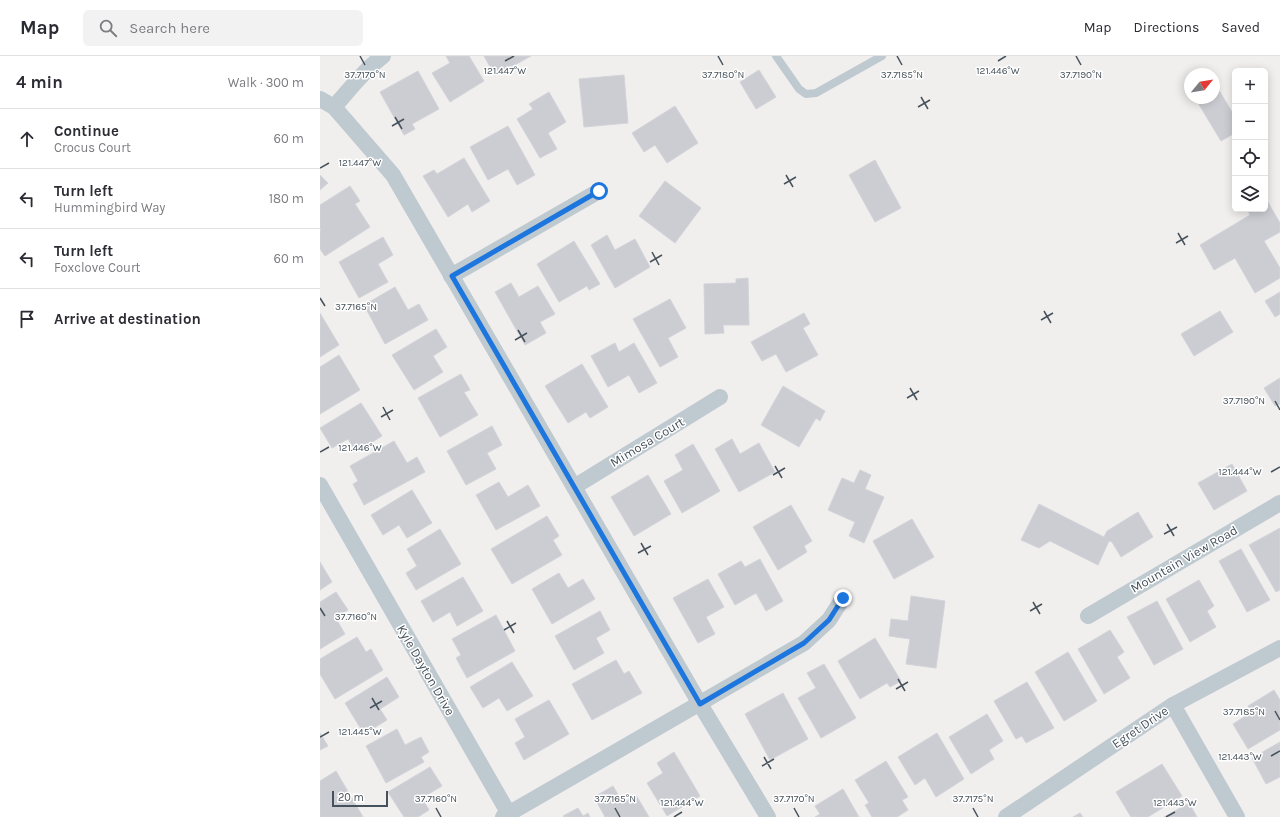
<!DOCTYPE html>
<html lang="en">
<head>
<meta charset="utf-8">
<style>
  :root { --surface:#fff; --page:#f2f2f3; --text:#2b2b33; --muted:#7c7c81; --line:#e1e1e2 }
  body { margin:0; font-family:Karla,sans-serif; background:var(--page); color:var(--text) }
  .controls { position:absolute; right:12px; top:12px; display:grid; overflow:hidden; border-radius:6px; box-shadow:0 2px 10px #0003 }
  .controls button { width:36px; height:36px; display:grid; place-items:center; padding:0; border:0; border-bottom:1px solid var(--line); background:var(--surface); color:var(--text); font:20px sans-serif }
  .compass { position:absolute; left:864px; top:12px; width:36px; height:36px; border-radius:50%; background:var(--surface); box-shadow:0 2px 10px #0003; rotate:60deg }
  .scale { position:absolute; left:12px; bottom:10px; width:56px; box-sizing:border-box; padding-left:4px; border:2px solid #46525b; border-top:0; font-size:11px; line-height:14px; white-space:nowrap; color:#46525b; -webkit-text-stroke:3px #fff; paint-order:stroke }
  .stop { position:absolute; width:12px; height:12px; margin:-9px; border:3px solid #1c76dd; border-radius:50%; background:#fff }
  .stop.end { background:#1c76dd; border-color:#fff; box-shadow:0 1px 4px #0008 }
  .list { margin:0; padding:0; list-style:none }
  h2 { display:flex; justify-content:space-between; align-items:center; height:52px; margin:0; padding:0 16px; font-size:17px }
  h2 small { font-size:13px; font-weight:400; color:var(--muted) }
  .list li { display:grid; grid-template-columns:26px 1fr auto; gap:12px; align-items:center; box-sizing:border-box; height:60px; padding:0 16px; border-top:1px solid var(--line) }
  .list b { display:block; font-size:15px; white-space:nowrap }
  .list p { margin:0; font-size:13px; white-space:nowrap; color:var(--muted) }
  .list em { font-size:13px; font-style:normal; color:var(--muted) }
  .icon { flex:none; width:22px; height:22px; fill:none; stroke:currentColor; stroke-width:2; stroke-linecap:round; stroke-linejoin:round }
  .map { position:relative; flex:none; width:960px; height:761px; overflow:hidden }
  header { display:flex; align-items:center; gap:24px; box-sizing:border-box; height:56px; padding:0 20px; background:var(--surface); border-bottom:1px solid var(--line) }
  header strong { font-size:19px }
  nav { display:flex; gap:22px; margin-inline-start:auto; font-size:14px }
  .search { width:280px; height:36px; background:var(--page); display:flex; align-items:center; gap:10px; box-sizing:border-box; padding:0 14px; border-radius:6px; color:var(--muted); font-size:15px }
  main { display:flex }
  aside { flex:1; background:var(--surface) }
  .map>svg:first-child { display:block }
  .building { fill:#cbcdd3; stroke:#d2d4d9 }
  .lines { fill:none; stroke-linecap:round; stroke-linejoin:round }
  .service { stroke:#bec9d0; stroke-width:8 }
  .minor { stroke:#bec9d0; stroke-width:16 }
  .route { stroke:#1c76dd; stroke-width:5 }
  .ticks { fill:none; stroke:#46525b; stroke-width:1.5 }
  .labels { text-anchor:middle; dominant-baseline:central; stroke-width:3; stroke-linejoin:round; paint-order:stroke }
  .street-label { font-size:13px; fill:#46525b; stroke:#fff }
  .ticks-label { font-size:10px; text-anchor:middle; fill:#46525b; stroke:#fff; stroke-width:3; stroke-linejoin:round; paint-order:stroke }
</style>
</head>
<body>
<header>
<strong>Map</strong>
<div class="search"><svg class="icon" aria-label="search" viewBox="0 0 24 24"><circle cx="10" cy="10" r="6"/><path d="M15 15l6 6"/></svg>Search here</div>
<nav><a>Map</a><a>Directions</a><a>Saved</a></nav>
</header>
<main>
<aside>
<h2>4 min<small>Walk · 300 m</small></h2>
<ul class="list">
<li><svg class="icon" aria-label="ahead" viewBox="0 0 24 24"><path d="M12 20V5M6 11l6-6 6 6"/></svg><div><b>Continue</b><p>Crocus Court</p></div><em>60 m</em></li>
<li><svg class="icon" aria-label="left" viewBox="0 0 24 24"><path d="M17 20v-9H6M10 6l-5 5 5 5"/></svg><div><b>Turn left</b><p>Hummingbird Way</p></div><em>180 m</em></li>
<li><svg class="icon" aria-label="left" viewBox="0 0 24 24"><path d="M17 20v-9H6M10 6l-5 5 5 5"/></svg><div><b>Turn left</b><p>Foxclove Court</p></div><em>60 m</em></li>
<li><svg class="icon" aria-label="arrive" viewBox="0 0 24 24"><path d="M6 21V4h12l-3 4 3 4H6"/></svg><div><b>Arrive at destination</b></div></li>
</ul>
</aside>
<div class="map">
<svg width="960" height="761" viewBox="0 0 960 761">
  <rect width="100%" height="100%" fill="#f1eeee"/>
  <g class="building">
    <path d="M126 0H149L164 25 130 46 112 17 130 7Z"/>
    <path d="M164 0H211L175 20Z"/>
    <path d="M439 14 456 41 436 53 420 26Z"/>
    <path d="M98 15 119 53 92 68 95 73 84 79 60 36Z"/>
    <path d="M304 19 308 67 264 71 259 23Z"/>
    <path d="M894 26 915 61V77L901 85 875 42H894Z"/>
    <path d="M229 36 246 66 228 77 237 93 220 102 197 63 213 53 209 48Z"/>
    <path d="M355 50 378 87 347 107 335 89 324 96 312 77Z"/>
    <path d="M188 70 215 119 197 129 188 113 168 124 150 91Z"/>
    <path d="M144 102 170 145 152 156 148 148 128 161 103 120 114 114 117 118Z"/>
    <path d="M555 104 581 152 555 166 529 119Z"/>
    <path d="M0 119 8 127 0 134Z"/>
    <path d="M345 125 381 152 355 187 319 160Z"/>
    <path d="M30 130 40 145 35 148 50 171 5 200 0 193V175L1 174 0 172V149Z"/>
    <path d="M945 141 960 167V176L944 185 960 212V222L935 237 915 202 894 214 880 189 930 159 927 153H945Z"/>
    <path d="M287 179 295 194 315 183 330 211 295 232 271 189Z"/>
    <path d="M63 181 73 199 58 208 68 226 39 242 19 206Z"/>
    <path d="M254 185 280 228 269 234 267 230 239 246 217 208Z"/>
    <path d="M428 222 429 269H403L404 277 385 278 384 228 416 227V223Z"/>
    <path d="M191 227 199 241 218 230 235 258 220 266 226 277 205 289 175 236Z"/>
    <path d="M75 231 88 254 99 248 108 264 65 288 44 249Z"/>
    <path d="M960 236V258L955 261 945 245Z"/>
    <path d="M350 243 366 272 348 282 358 301 340 311 313 263Z"/>
    <path d="M900 255 913 276 874 300 861 278Z"/>
    <path d="M0 257 19 289 0 301Z"/>
    <path d="M484 257 490 268 483 272 498 299 466 316 456 298 442 305 431 286Z"/>
    <path d="M116 273 127 291 113 300 123 316 94 334 72 299Z"/>
    <path d="M295 287 299 296 314 287 337 327 319 337 309 319 288 331 271 300Z"/>
    <path d="M19 299 40 334 0 358V311Z"/>
    <path d="M262 308 288 351 270 362 266 356 248 367 225 330Z"/>
    <path d="M141 318 150 334 144 336 158 359 120 381 98 342Z"/>
    <path d="M960 322V348L955 350 944 332Z"/>
    <path d="M463 330 505 355 500 365 496 362 479 391 441 369Z"/>
    <path d="M41 347 62 380 36 396 28 383 12 392 0 372Z"/>
    <path d="M172 370 182 389 167 397 176 413 146 429 127 395Z"/>
    <path d="M412 383 420 398 439 387 455 416 419 436 395 393Z"/>
    <path d="M74 385 87 407 97 401 105 416 44 449 33 428 38 425 30 410Z"/>
    <path d="M373 388 400 435 362 457 344 425 363 414 355 399Z"/>
    <path d="M912 408 927 435 894 454 878 427Z"/>
    <path d="M540 414 551 419 545 433 564 441 544 487 529 480 535 466 508 454 522 422 534 427Z"/>
    <path d="M328 419 351 458 314 480 291 441Z"/>
    <path d="M179 426 188 441 208 429 220 450 176 474 156 439Z"/>
    <path d="M92 434 112 467 87 482 79 469 63 479 51 459Z"/>
    <path d="M719 448 784 481 787 475 818 456 833 481 801 501 792 486 789 485 778 509 730 485 719 492 701 484Z"/>
    <path d="M471 449 492 485 484 490 487 496 458 514 433 471Z"/>
    <path d="M227 460 239 480 233 484 242 499 192 528 171 493Z"/>
    <path d="M592 463 614 501 574 523 553 485Z"/>
    <path d="M960 472V534L956 536 929 489Z"/>
    <path d="M120 473 141 508 96 534 86 517 97 510 87 493Z"/>
    <path d="M921 493 950 544 927 556 899 505Z"/>
    <path d="M440 503 463 545 446 555 436 537 415 549 398 518 421 505 425 511Z"/>
    <path d="M0 506 12 526 0 534Z"/>
    <path d="M239 517 248 532 263 523 275 543 232 568 212 533Z"/>
    <path d="M143 521 163 555 137 570 130 556 113 566 101 545Z"/>
    <path d="M388 523 404 551 386 561 395 578 378 587 353 542Z"/>
    <path d="M879 524 894 550 887 555 896 571 870 586 846 543Z"/>
    <path d="M16 536 28 554 15 561 25 578 0 593V546Z"/>
    <path d="M591 540 625 545 616 612 586 608 590 583 569 580 571 563 588 565Z"/>
    <path d="M837 545 863 593 834 609 807 561Z"/>
    <path d="M280 555 290 574 276 582 284 597 254 614 235 580Z"/>
    <path d="M176 559 195 595 147 622 136 602 141 599 132 583Z"/>
    <path d="M790 574 804 596 797 601 810 622 784 638 758 593Z"/>
    <path d="M37 581 46 596 51 593 63 614 15 643 0 618V603Z"/>
    <path d="M555 582 581 625 570 631 567 627 540 643 518 605Z"/>
    <path d="M748 596 777 645 744 665 715 616Z"/>
    <path d="M296 604 304 618 309 615 322 637 272 664 252 628Z"/>
    <path d="M192 606 213 640 187 655 179 642 163 652 150 631Z"/>
    <path d="M504 608 536 662 501 682 478 642 496 632 487 617Z"/>
    <path d="M67 621 79 641 60 653 67 664 44 678 25 647Z"/>
    <path d="M707 626 734 672 706 687 702 680 696 683 674 645Z"/>
    <path d="M954 634 960 644V674L928 693 913 668 932 656 928 650Z"/>
    <path d="M463 637 488 683 450 704 425 658Z"/>
    <path d="M229 644 249 678 204 704 195 687 205 681 195 663Z"/>
    <path d="M667 658 683 685 669 694 674 703 651 718 629 681Z"/>
    <path d="M77 673 85 689 101 681 109 696 101 701 104 706 66 727 46 690Z"/>
    <path d="M0 677 8 690 0 694Z"/>
    <path d="M617 677 644 723 616 741 605 722 595 729 578 701Z"/>
    <path d="M960 686V721L946 728 932 702Z"/>
    <path d="M354 696 380 740 347 760 327 727 343 717 337 707Z"/>
    <path d="M566 705 588 741 582 744 588 754 577 761H552L545 749 549 747 535 724Z"/>
    <path d="M842 708 862 740 828 761H811L796 736Z"/>
    <path d="M110 711 122 730 102 742 109 754 98 761H84L68 736Z"/>
    <path d="M16 715 43 761H0V725Z"/>
    <path d="M293 730 303 747 316 739 329 761H285L274 741Z"/>
    <path d="M523 733 539 761H495L500 758 495 750Z"/>
    <path d="M869 747 877 761H844Z"/>
    <path d="M258 752 263 760 268 757 270 761H244L243 760Z"/>
    <path d="M760 757 763 761H753Z"/>
  </g>
  <g class="lines">
    <path class="service" d="M456 0 479 33 486 38 496 37 562 0"/>
    <g class="minor">
      <path d="M0 43 14 51 73 119 380 648 448 761"/>
      <path d="M14 51C30 33 44 14 63 0"/>
      <path d="M131 220 279 135"/>
      <path d="M0 429 189 758"/>
      <path d="M254 431 400 341"/>
      <path d="M768 560 960 447"/>
      <path d="M853 649 917 761"/>
      <path d="M183 761 484 587 509 564 523 542"/>
      <path d="M686 761 853 649 960 592"/>
    </g>
  </g>
  <g class="lines">
    <path class="route" d="M279 135 132 220 380 648 484 587 509 564 523 542"/>
  </g>
  <path class="ticks" d="M40 0 45 9M398 0 403 9M577 0 582 9M756 0 761 9M185 5 194 0M678 5 686 0M601 41 608 53M598 51 610 44M75 61 82 73M72 70 84 63M0 112 9 107M466 119 473 131M464 128 476 121M858 177 865 189M856 187 868 180M332 196 339 209M330 206 342 199M0 242 5 250M724 255 731 267M721 264 733 257M198 274 205 286M195 284 207 277M590 332 597 344M587 342 599 335M955 345 960 354M63 351 70 364M61 361 73 354M0 396 9 391M455 410 462 422M951 416 960 411M453 419 465 412M847 468 854 480M844 478 857 471M321 487 328 499M318 497 331 490M713 546 720 558M0 552 5 560M710 555 722 548M187 565 194 577M184 574 196 567M578 623 585 635M576 633 588 626M52 642 59 654M50 652 62 645M955 655 960 664M0 681 9 676M951 700 960 695M444 701 451 713M442 710 454 703M116 752 121 761M295 752 300 761M474 752 479 761M653 752 658 761M354 761 362 756M846 761 855 756"/>
  <g class="labels">
    <g class="street-label">
      <text transform="translate(327 386) rotate(-31)">Mimosa Court</text>
      <text transform="translate(864 503) rotate(-30)">Mountain View Road</text>
      <text transform="translate(106 614) rotate(60)">Kyle Dayton Drive</text>
      <text transform="translate(820 671) rotate(-34)">Egret Drive</text>
    </g>
  </g>
  <g class="ticks-label">
    <text x="185" y="18">121.447°W</text>
    <text x="678" y="18">121.446°W</text>
    <text x="403" y="22">37.7180°N</text>
    <text x="582" y="22">37.7185°N</text>
    <text x="761" y="22">37.7190°N</text>
    <text x="45" y="22">37.7170°N</text>
    <text x="40" y="110">121.447°W</text>
    <text x="36" y="254">37.7165°N</text>
    <text x="924" y="348">37.7190°N</text>
    <text x="40" y="395">121.446°W</text>
    <text x="920" y="419">121.444°W</text>
    <text x="36" y="564">37.7160°N</text>
    <text x="924" y="659">37.7185°N</text>
    <text x="40" y="679">121.445°W</text>
    <text x="920" y="704">121.443°W</text>
    <text x="116" y="746">37.7160°N</text>
    <text x="295" y="746">37.7165°N</text>
    <text x="474" y="746">37.7170°N</text>
    <text x="653" y="746">37.7175°N</text>
    <text x="362" y="750">121.444°W</text>
    <text x="855" y="750">121.443°W</text>
  </g>
</svg>
<div class="controls">
<button>+</button>
<button>−</button>
<button><svg class="icon" aria-label="locate" viewBox="0 0 24 24"><circle cx="12" cy="12" r="6"/><path d="M12 2v4M12 18v4M2 12h4M18 12h4"/></svg></button>
<button><svg class="icon" aria-label="layers" viewBox="0 0 24 24"><path d="M12 4l9 5-9 5-9-5zM3 14l9 5 9-5"/></svg></button>
</div>
<svg class="compass" viewBox="-18 -18 36 36"><path d="M0-13l5 13h-10z" fill="#e53935"/><path d="M0 13l5-13h-10z" fill="#7c7c81"/></svg>
<div class="scale">20 m</div>
<div class="stop" style="left:279px;top:135px"></div>
<div class="stop end" style="left:523px;top:542px"></div>
</div>
</main>
</body>
</html>
